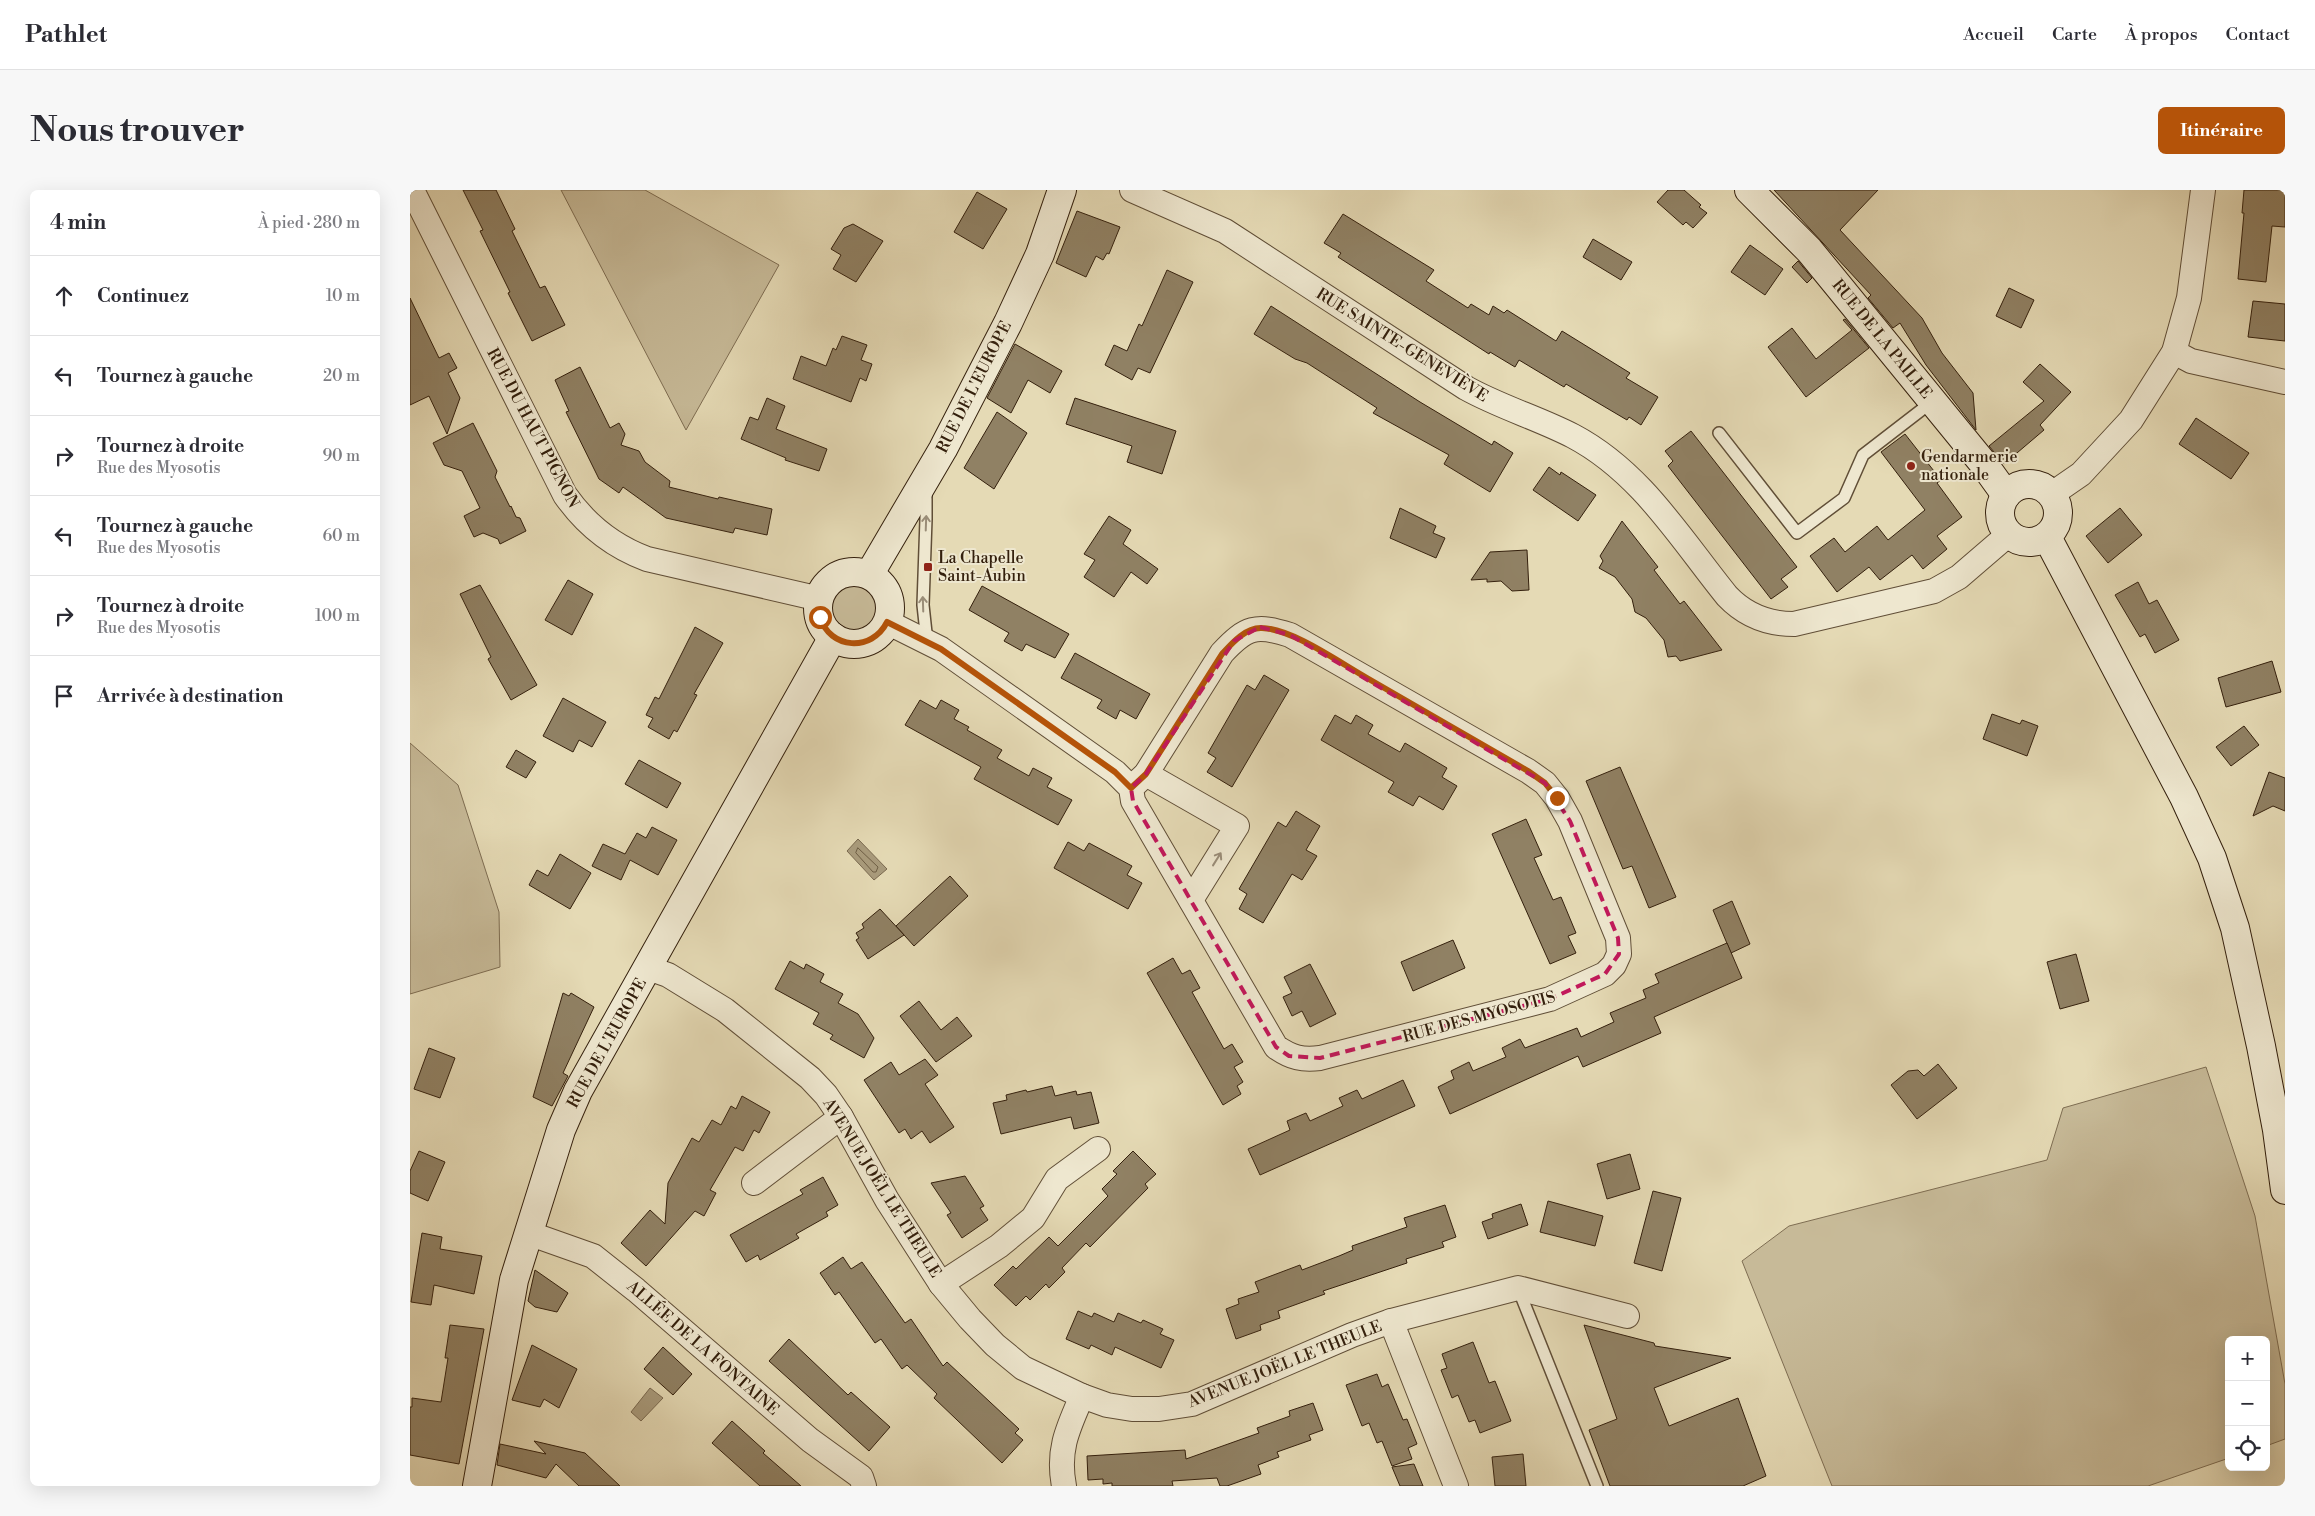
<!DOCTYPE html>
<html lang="fr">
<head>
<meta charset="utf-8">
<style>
  :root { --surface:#fff; --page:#f7f7f7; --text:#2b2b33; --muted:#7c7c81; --line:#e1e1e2; --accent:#b45309 }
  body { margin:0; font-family:"Libre Bodoni",serif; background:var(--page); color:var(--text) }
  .controls { position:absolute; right:15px; bottom:15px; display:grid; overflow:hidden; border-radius:8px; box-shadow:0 5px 20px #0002 }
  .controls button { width:45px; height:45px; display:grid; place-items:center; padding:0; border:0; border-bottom:1px solid var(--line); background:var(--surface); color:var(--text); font:25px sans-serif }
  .stop { position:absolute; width:15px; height:15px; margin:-11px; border:4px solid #b45309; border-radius:50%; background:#fff }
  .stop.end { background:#b45309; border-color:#fff; box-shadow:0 1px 5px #0008 }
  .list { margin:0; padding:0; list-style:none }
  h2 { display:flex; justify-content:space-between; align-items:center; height:65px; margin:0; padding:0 20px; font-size:21px }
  h2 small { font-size:16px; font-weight:400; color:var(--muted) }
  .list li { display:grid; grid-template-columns:32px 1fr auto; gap:15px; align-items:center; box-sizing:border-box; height:80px; padding:0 20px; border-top:1px solid var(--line) }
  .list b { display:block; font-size:19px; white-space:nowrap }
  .list p { margin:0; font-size:16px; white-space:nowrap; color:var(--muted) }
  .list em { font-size:16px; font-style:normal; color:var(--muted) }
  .icon { flex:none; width:28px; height:28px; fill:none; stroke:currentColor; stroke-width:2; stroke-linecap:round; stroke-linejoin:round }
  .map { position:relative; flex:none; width:1875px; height:1296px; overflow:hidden; border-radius:8px }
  header { display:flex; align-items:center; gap:30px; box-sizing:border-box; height:70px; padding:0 25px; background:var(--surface); border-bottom:1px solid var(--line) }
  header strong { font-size:24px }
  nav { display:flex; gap:28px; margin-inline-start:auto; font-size:18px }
  .intro { display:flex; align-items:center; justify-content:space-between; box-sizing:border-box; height:120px; padding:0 30px }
  h1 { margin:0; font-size:35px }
  .button { padding:12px 22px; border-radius:8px; background:var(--accent); color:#fff; font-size:18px; font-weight:700 }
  main { display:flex; gap:30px; padding:0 30px }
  aside { flex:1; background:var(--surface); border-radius:8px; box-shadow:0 5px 20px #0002 }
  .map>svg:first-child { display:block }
  .green { fill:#c7ba98; stroke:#7e6d52 }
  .water { fill:#a99b7c; stroke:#7a6a50 }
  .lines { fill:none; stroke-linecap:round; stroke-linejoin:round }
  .shore { stroke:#6e5e44; stroke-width:1 }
  .building { fill:#908164; stroke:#34200d }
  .lane-casing { stroke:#604e37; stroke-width:14 }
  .street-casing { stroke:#604e37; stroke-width:26 }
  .secondary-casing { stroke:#34200d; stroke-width:30 }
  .lane { stroke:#eee7cf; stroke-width:11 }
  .street { stroke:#eee7cf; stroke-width:24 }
  .secondary { stroke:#eee7cf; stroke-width:28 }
  .oneway { stroke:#9a8d78 }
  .route { stroke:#b45309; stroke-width:6 }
  .marked { fill:none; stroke:#c2185b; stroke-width:4; stroke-dasharray:10 6; stroke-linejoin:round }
  .poi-dot { fill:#8f2418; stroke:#eee7cf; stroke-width:2 }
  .labels { text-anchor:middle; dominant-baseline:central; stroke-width:4; stroke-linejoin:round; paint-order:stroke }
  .street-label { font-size:16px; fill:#34200d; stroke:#eee7cf }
  .poi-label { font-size:16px; fill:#34200d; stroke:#eee7cf; text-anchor:start }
</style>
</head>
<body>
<header>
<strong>Pathlet</strong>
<nav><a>Accueil</a><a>Carte</a><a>À propos</a><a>Contact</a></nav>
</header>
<div class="intro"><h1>Nous trouver</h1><a class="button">Itinéraire</a></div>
<main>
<aside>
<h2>4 min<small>À pied · 280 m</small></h2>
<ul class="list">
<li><svg class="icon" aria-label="ahead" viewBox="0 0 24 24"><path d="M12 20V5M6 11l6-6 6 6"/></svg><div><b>Continuez</b></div><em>10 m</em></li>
<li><svg class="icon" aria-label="left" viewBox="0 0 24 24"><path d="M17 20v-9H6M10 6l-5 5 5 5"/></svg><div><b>Tournez à gauche</b></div><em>20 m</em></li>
<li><svg class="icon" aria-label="right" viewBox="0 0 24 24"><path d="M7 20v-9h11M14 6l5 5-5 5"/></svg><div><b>Tournez à droite</b><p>Rue des Myosotis</p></div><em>90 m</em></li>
<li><svg class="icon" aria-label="left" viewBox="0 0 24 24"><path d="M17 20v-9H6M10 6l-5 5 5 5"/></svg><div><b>Tournez à gauche</b><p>Rue des Myosotis</p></div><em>60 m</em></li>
<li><svg class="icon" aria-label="right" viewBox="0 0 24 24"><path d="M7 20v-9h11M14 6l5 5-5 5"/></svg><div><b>Tournez à droite</b><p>Rue des Myosotis</p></div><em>100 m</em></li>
<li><svg class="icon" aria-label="arrive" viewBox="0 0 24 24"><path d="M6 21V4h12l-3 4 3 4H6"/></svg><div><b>Arrivée à destination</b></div></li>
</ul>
</aside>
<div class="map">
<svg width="1875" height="1296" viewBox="0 0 1875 1296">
  <rect width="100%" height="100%" fill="#e5dab5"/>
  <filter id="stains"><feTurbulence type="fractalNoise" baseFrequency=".004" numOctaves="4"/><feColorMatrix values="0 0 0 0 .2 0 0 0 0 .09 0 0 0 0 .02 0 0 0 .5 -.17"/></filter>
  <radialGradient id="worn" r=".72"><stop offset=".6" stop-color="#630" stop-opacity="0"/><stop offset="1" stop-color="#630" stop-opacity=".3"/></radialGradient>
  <g class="green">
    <path d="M151 0H235L369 75 276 240Z"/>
    <circle cx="444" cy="418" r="24"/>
    <path d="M0 553 48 595 89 722 90 777 0 804Z"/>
    <path d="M1796 877 1845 1026 1875 1194V1249L1856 1256V1150H1819V1268L1738 1296H1422L1332 1071 1379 1036 1637 970 1653 918Z"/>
  </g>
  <g class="water">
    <path d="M448 649 477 679 464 690 437 661Z"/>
    <path d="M240 1198 253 1208 231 1231 221 1222Z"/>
  </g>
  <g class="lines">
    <path class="shore" d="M448 658 468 677 466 682H463L446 663Z"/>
  </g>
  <g class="building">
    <path d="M53 0H86L105 39 102 41 130 98 135 96 155 135 122 151 98 103 100 102 70 41 73 40Z"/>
    <path d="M1258 0H1274L1291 15 1289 17 1297 23 1283 38 1276 32 1273 35 1247 12Z"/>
    <path d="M1364 0H1468L1430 40 1512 128 1532 163 1563 203 1566 240 1516 175 1490 133 1483 138 1458 108 1461 105Z"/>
    <path d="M1834 0H1875V37L1862 36 1856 92 1828 89 1834 23H1832Z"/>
    <path d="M567 2 597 19 573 59 544 42Z"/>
    <path d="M667 21 710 37 699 64 697 63 693 70 686 66 676 87 646 73Z"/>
    <path d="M933 24 1024 80 1016 91 1058 118 1061 114 1079 125 1083 116 1094 123 1097 120 1146 151 1152 141 1220 183 1216 188 1248 207 1231 235 1219 227 1217 230 1156 194 1154 197 1109 170 1105 177 1080 162 1079 164 928 67 931 63 914 53Z"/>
    <path d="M443 34 473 51 446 92 423 79 431 65 421 59 434 38Z"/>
    <path d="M1183 49 1222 72 1211 90 1173 67Z"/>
    <path d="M1340 55 1373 79 1355 105 1321 82Z"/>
    <path d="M1388 71 1402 88 1397 93 1382 77Z"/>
    <path d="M757 80 783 92 740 183 728 178 722 190 695 175 704 155 717 161 729 134 732 136Z"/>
    <path d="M1599 98 1624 110 1611 138 1586 126Z"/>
    <path d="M0 108 29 168 39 163 47 178 38 183 50 208 37 244 19 206 0 215Z"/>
    <path d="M1843 111 1875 114V151L1838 147Z"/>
    <path d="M861 116 1010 212 1082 255 1084 251 1103 263 1080 302 1034 274 1039 265 963 223 967 218 897 173 885 169 844 144Z"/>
    <path d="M1435 129 1459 158 1396 207 1358 157 1382 138 1406 169 1442 140 1433 130Z"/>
    <path d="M432 146 457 155 451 170 462 174 456 191 450 188 441 212 383 189 391 166 416 176 423 158 426 160Z"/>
    <path d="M605 154 652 181 640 203 618 190 601 223 577 208Z"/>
    <path d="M1630 174 1661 202 1630 235 1634 240 1594 274 1579 256 1634 211 1613 192Z"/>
    <path d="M170 177 200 238 209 233 215 244 211 255 229 261 235 272 260 291 259 297 308 309 309 307 362 319 357 345 325 338 323 343 256 328 213 297 209 303 189 289 156 222 159 221 145 190Z"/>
    <path d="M357 208 375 216 366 239 417 259 409 281 375 270 376 268 331 249 340 227 348 230Z"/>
    <path d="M665 208 766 241 752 284 717 272 722 256 656 234Z"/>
    <path d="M587 222 617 243 584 299 554 278Z"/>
    <path d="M1786 228 1839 263 1821 289 1769 254Z"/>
    <path d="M63 233 87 281 85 287 100 317 101 316 106 327 110 328 116 341 90 354 88 349 73 343 64 347 54 326 70 318 52 281 34 275 23 253Z"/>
    <path d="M1281 241 1387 377 1371 389 1378 397 1361 409 1258 276 1263 271 1255 261Z"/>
    <path d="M1495 244 1531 290 1527 293 1552 327 1527 346 1537 359 1513 379 1502 365 1470 390 1459 377 1427 402 1400 366 1424 348 1435 362 1467 336 1478 350 1515 320 1471 262Z"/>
    <path d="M1139 277 1150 285 1151 282 1186 305 1168 331 1123 300Z"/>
    <path d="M990 318 1026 336 1023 343 1035 348 1026 368 980 348Z"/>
    <path d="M1710 318 1732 345 1698 373 1676 346Z"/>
    <path d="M699 326 721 340 713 354 748 379 737 394 721 382 704 407 674 387 685 370 674 364Z"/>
    <path d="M1212 331 1248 377 1244 380 1270 414 1274 411 1312 460 1270 471 1266 466 1258 467 1254 450 1236 428 1225 422 1222 409 1205 387 1189 378 1193 371 1190 366Z"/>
    <path d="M1117 360 1119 400 1102 401 1091 391 1077 392V389L1061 390 1080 362Z"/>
    <path d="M158 390 183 404 162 445 135 430Z"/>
    <path d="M1728 392 1739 414 1747 410 1769 450 1745 463 1735 444 1730 447 1705 405Z"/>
    <path d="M70 395 127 495 101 510 78 469 81 467 50 404Z"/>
    <path d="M572 396 659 444 645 468 616 454 612 461 594 451 599 443 559 420Z"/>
    <path d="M285 437 313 453 284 504 287 505 267 542 264 540 259 549 238 537 243 528 236 525 245 507 249 509Z"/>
    <path d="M665 463 740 504 726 529 710 520 706 529 687 518 692 510 651 488Z"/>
    <path d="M1862 471 1871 502 1816 517 1808 488Z"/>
    <path d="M854 485 879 500 822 597 797 582 806 568 798 563 837 495 845 500Z"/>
    <path d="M153 508 196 532 182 557 169 550 163 562 133 546Z"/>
    <path d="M510 510 526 519 531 510 549 520 544 529 559 537 557 540 592 560 587 568 619 586 623 578 642 588 637 597 662 610 648 635 564 589 571 577 495 535Z"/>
    <path d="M1582 524 1610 534 1612 530 1628 536 1617 566 1573 549Z"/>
    <path d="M925 525 941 534 946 525 963 535 958 544 990 562 995 553 1037 578 1032 587 1047 596 1033 620 1009 606 1003 616 978 602 984 592 911 550Z"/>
    <path d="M1834 536 1849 555 1821 576 1806 557Z"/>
    <path d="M106 560 126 572 116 588 96 577Z"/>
    <path d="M229 570 271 593 257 618 215 594Z"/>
    <path d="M1210 577 1266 707 1239 718 1222 676 1213 679 1176 591Z"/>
    <path d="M1859 582 1875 588V621L1863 616 1843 626Z"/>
    <path d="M886 621 910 636 896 660 907 666 892 690 882 684 853 733 829 719 837 704 829 699 868 632 876 637Z"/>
    <path d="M1116 629 1132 665 1124 668 1143 710 1151 707 1166 743 1158 746 1166 763 1140 774 1082 644Z"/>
    <path d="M242 637 267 650 248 685 220 670 211 690 182 676 193 654 215 664 227 643 236 648Z"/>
    <path d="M658 652 674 661 679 653 722 676 717 685 732 693 718 719 644 678Z"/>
    <path d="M150 664 181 683 160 719 119 695 127 680 138 686Z"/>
    <path d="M540 686 558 706 504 756 486 736Z"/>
    <path d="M1322 711 1340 754 1321 763 1303 720Z"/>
    <path d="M470 719 494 745 458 769 446 750 449 748 446 743 454 738 452 734Z"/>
    <path d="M1043 750 1055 778 1003 801 991 772Z"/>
    <path d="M1317 753 1332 788 1244 827 1251 843 1173 877 1168 866 1040 924 1028 897 1044 889 1041 881 1059 872 1063 881 1096 867 1092 858 1110 849 1115 858 1167 838 1171 847 1204 832 1200 823 1236 808 1233 800 1249 793 1245 784Z"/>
    <path d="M1666 764 1679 811 1650 819 1637 772Z"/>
    <path d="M763 768 772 784 780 780 790 798 782 802 814 859 822 854 833 872 824 877 833 892 827 896 831 904 813 915 737 783Z"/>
    <path d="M380 771 394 779 396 774 414 784 410 792 433 804 428 813 448 824 464 848 454 868 420 849 423 845 403 834 409 823 365 799Z"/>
    <path d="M900 774 926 824 900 837 892 821 882 826 873 807 882 803 874 787Z"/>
    <path d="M153 803 159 806 161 803 184 817 153 883 158 886 142 916 123 907Z"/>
    <path d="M509 811 531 840 547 827 562 846 526 872 490 826Z"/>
    <path d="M19 858 45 868 30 908 4 899Z"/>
    <path d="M515 869 528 885 515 894 544 937 520 953 512 941 501 949 495 939 489 943 454 890 481 872 489 885Z"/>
    <path d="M1528 874 1547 898 1507 929 1481 895 1498 881 1508 880 1514 886Z"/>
    <path d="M993 890 1005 916 850 985 838 959 880 940 877 931 896 923 900 931 933 916 929 908 947 900 952 909Z"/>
    <path d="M642 896 645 906 666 901 667 905 681 902 689 933 664 939 661 927 591 944 583 913 597 910 596 905 616 900 617 902Z"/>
    <path d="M332 906 360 922 349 943 344 940 333 961 325 957 300 1000 306 1003 294 1026 285 1021 236 1076 211 1053 240 1020 255 1034 258 993 282 948 289 952 302 930 311 935 321 916 326 919Z"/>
    <path d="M9 961 35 972 18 1011 0 1003V981Z"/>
    <path d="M723 961 746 984 735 994 738 998 680 1057 676 1053 652 1078 655 1082 639 1098 636 1094 620 1110 616 1106 606 1116 584 1095 603 1076 606 1079 639 1047 648 1056 698 1006 692 999 707 984 703 981Z"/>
    <path d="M1220 964 1230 999 1197 1009 1187 974Z"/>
    <path d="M555 986 574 1016 570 1018 578 1030 552 1048 537 1025 541 1023 521 993Z"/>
    <path d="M413 987 428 1015 416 1022 418 1026 386 1044 389 1048 350 1070 348 1065 336 1072 320 1045 393 1004 390 1000Z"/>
    <path d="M1243 1001 1271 1008 1252 1081 1224 1073Z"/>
    <path d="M1138 1011 1193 1026 1185 1056 1130 1042Z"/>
    <path d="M1111 1014 1118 1035 1078 1049 1072 1032 1083 1028 1082 1024Z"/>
    <path d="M1035 1015 1046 1047 1032 1052 1034 1057 996 1069 997 1073 913 1101 915 1104 868 1121 870 1128 850 1135 851 1140 826 1149 816 1119 829 1114 828 1109 849 1102 845 1092 890 1075 892 1080 929 1066 943 1060 942 1056 997 1037 994 1028Z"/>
    <path d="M12 1043 32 1047 30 1059 72 1066 64 1104 24 1095 21 1115 1 1112Z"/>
    <path d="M433 1067 441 1079 452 1072 495 1133 501 1129 533 1176 537 1172 609 1239 605 1243 613 1250 592 1273 524 1208 527 1204 497 1175 492 1179 471 1149 465 1153 429 1102 425 1105 410 1083Z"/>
    <path d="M125 1080 158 1103 147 1122 125 1117 118 1111Z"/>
    <path d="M668 1121 682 1127 684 1123 704 1132 708 1123 731 1133 733 1130 753 1139 750 1144 764 1150 751 1178 705 1157 702 1165 681 1155 679 1159 656 1149Z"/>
    <path d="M40 1135 74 1139 49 1274 0 1265V1217H2V1208L31 1212 38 1168H35Z"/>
    <path d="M1174 1135 1244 1153 1245 1156 1321 1168 1244 1198 1259 1236 1328 1208 1356 1286 1333 1296H1200L1179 1240 1207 1229Z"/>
    <path d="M379 1149 438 1205 441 1202 480 1237 459 1261 359 1171Z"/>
    <path d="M1063 1152 1079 1193 1085 1191 1101 1231 1070 1243 1065 1230 1059 1232 1048 1205 1042 1208 1031 1180 1037 1178 1032 1164Z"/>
    <path d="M122 1155 167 1179 149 1218 134 1209 130 1217 102 1210Z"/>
    <path d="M253 1157 282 1184 263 1205 234 1179Z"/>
    <path d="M967 1184 972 1197 978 1194 993 1230 997 1229 1007 1254 998 1258 1002 1269 982 1276 972 1251 967 1253 959 1233 952 1236 936 1195Z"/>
    <path d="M903 1213 913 1240 899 1245 901 1250 867 1262 869 1267 848 1275 851 1284 817 1296H810L807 1288 762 1291 763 1296H702V1293L693 1294V1289L678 1290 677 1266 775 1260 776 1269 849 1243 847 1238 880 1226 879 1221Z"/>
    <path d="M322 1231 355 1261 353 1263 391 1296H350L302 1253Z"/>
    <path d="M124 1251 175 1263 210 1296H169L146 1274 136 1288 87 1275 90 1254 136 1264Z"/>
    <path d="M1113 1264 1116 1296H1085L1082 1267Z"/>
    <path d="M1004 1274 1013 1296H990L982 1277Z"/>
  </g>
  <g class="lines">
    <defs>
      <g id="lane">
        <path d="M1309 243 1387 343 1434 308 1453 265 1523 211"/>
        <path d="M516 299V329L513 415 517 452"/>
        <path d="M1108 1098 1187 1296"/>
      </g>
      <g id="street">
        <path d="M2 0 155 305C176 335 202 356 237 369L410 409"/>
        <path d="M722 0 815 41 1056 198C1090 217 1128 228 1163 246 1231 282 1270 348 1317 406 1335 425 1358 434 1384 434L1524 401 1549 387 1599 344"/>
        <path d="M1764 162 1781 171 1875 192"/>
        <path d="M1642 304 1671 284 1721 230 1764 162 1779 108 1793 0"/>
        <path d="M477 432 531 459 705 582 721 598 723 611 866 857C882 868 892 870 910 868L1140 809 1195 784 1204 775 1209 764 1208 748 1160 631 1147 608 1135 593 1118 581 880 445C846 434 836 437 812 463L736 584 721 598"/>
        <path d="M736 584 827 636 781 710"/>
        <path d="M238 778 258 785 315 820 400 888 416 905 431 927 477 1010 531 1094 560 1129 585 1155 613 1178 672 1206 697 1215 722 1219H749L782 1214 942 1145 981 1131 1108 1098 1217 1126"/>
        <path d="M344 993 431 927"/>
        <path d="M118 1043 183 1066 226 1100 400 1250 451 1287 454 1296"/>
        <path d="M531 1094 589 1056 623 1028 647 989 688 959"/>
        <path d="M981 1131 1046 1296"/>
        <path d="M654 1296C647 1260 658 1238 672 1206"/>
      </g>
      <g id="secondary">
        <path d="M1339 0 1399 60 1573 273 1596 305"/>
        <circle cx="1619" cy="323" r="29"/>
        <path d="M1637 347 1774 607 1802 668 1825 738 1851 856 1867 940 1875 1000"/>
        <circle cx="444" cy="418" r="36"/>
        <path d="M459 385 533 259 598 133 630 64 652 0"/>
        <path d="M67 1296 104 1090 151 940 168 901 423 447"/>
      </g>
    </defs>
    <use href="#lane" class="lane-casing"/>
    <use href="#street" class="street-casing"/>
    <use href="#secondary" class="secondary-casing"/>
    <use href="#lane" class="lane"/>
    <use href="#street" class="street"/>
    <use href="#secondary" class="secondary"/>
  </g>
  <defs><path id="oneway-shaft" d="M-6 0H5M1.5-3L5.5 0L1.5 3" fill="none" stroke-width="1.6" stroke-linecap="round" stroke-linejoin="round" transform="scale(1.25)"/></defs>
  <g class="oneway">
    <use href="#oneway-shaft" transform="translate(516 333) rotate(-88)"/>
    <use href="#oneway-shaft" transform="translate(513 414) rotate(-92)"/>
    <use href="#oneway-shaft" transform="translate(807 669) rotate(-58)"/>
  </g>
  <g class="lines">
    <path class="route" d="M410 427C420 460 462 462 477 432L531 459 705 582 721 598 736 584 812 464C822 453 836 437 852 438 883 439 930 473 957 488 1011 519 1064 550 1118 581L1135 593 1147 608"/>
  </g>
  <path class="marked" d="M850 437 880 445 1135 593 1160 631 1208 748 1209 764 1195 784 1140 809 910 868 879 866 866 857 723 611 721 598 736 584 824 451Z"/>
  <g class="poi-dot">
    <circle cx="1501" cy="276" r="5"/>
    <rect x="513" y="372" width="10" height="10" rx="2.5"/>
  </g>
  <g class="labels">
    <g class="street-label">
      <text transform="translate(1472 149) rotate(51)">RUE DE LA PAILLE</text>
      <text transform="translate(992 155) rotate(32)">RUE SAINTE-GENEVIÈVE</text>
      <text transform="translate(564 197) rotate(-63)">RUE DE L'EUROPE</text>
      <text transform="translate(123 238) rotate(62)">RUE DU HAUT PIGNON</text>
      <text transform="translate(1069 827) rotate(-15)">RUE DES MYOSOTIS</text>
      <text transform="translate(197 853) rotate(-61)">RUE DE L'EUROPE</text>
      <text transform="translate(472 998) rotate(58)">AVENUE JOËL LE THEULE</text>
      <text transform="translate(293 1158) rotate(41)">ALLÉE DE LA FONTAINE</text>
      <text transform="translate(875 1174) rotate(-22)">AVENUE JOËL LE THEULE</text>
    </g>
    <g class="poi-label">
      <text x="1511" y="267">Gendarmerie<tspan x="1511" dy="18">nationale</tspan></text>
      <text x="528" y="368">La Chapelle<tspan x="528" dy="18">Saint-Aubin</tspan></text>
    </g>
  </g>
  <rect width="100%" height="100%" filter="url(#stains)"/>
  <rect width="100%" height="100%" fill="url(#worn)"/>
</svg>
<div class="controls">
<button>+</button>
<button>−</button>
<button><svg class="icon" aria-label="locate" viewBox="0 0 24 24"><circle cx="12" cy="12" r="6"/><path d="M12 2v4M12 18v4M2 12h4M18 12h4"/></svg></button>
</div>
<div class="stop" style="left:410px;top:427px"></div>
<div class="stop end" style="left:1147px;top:608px"></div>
</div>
</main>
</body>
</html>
